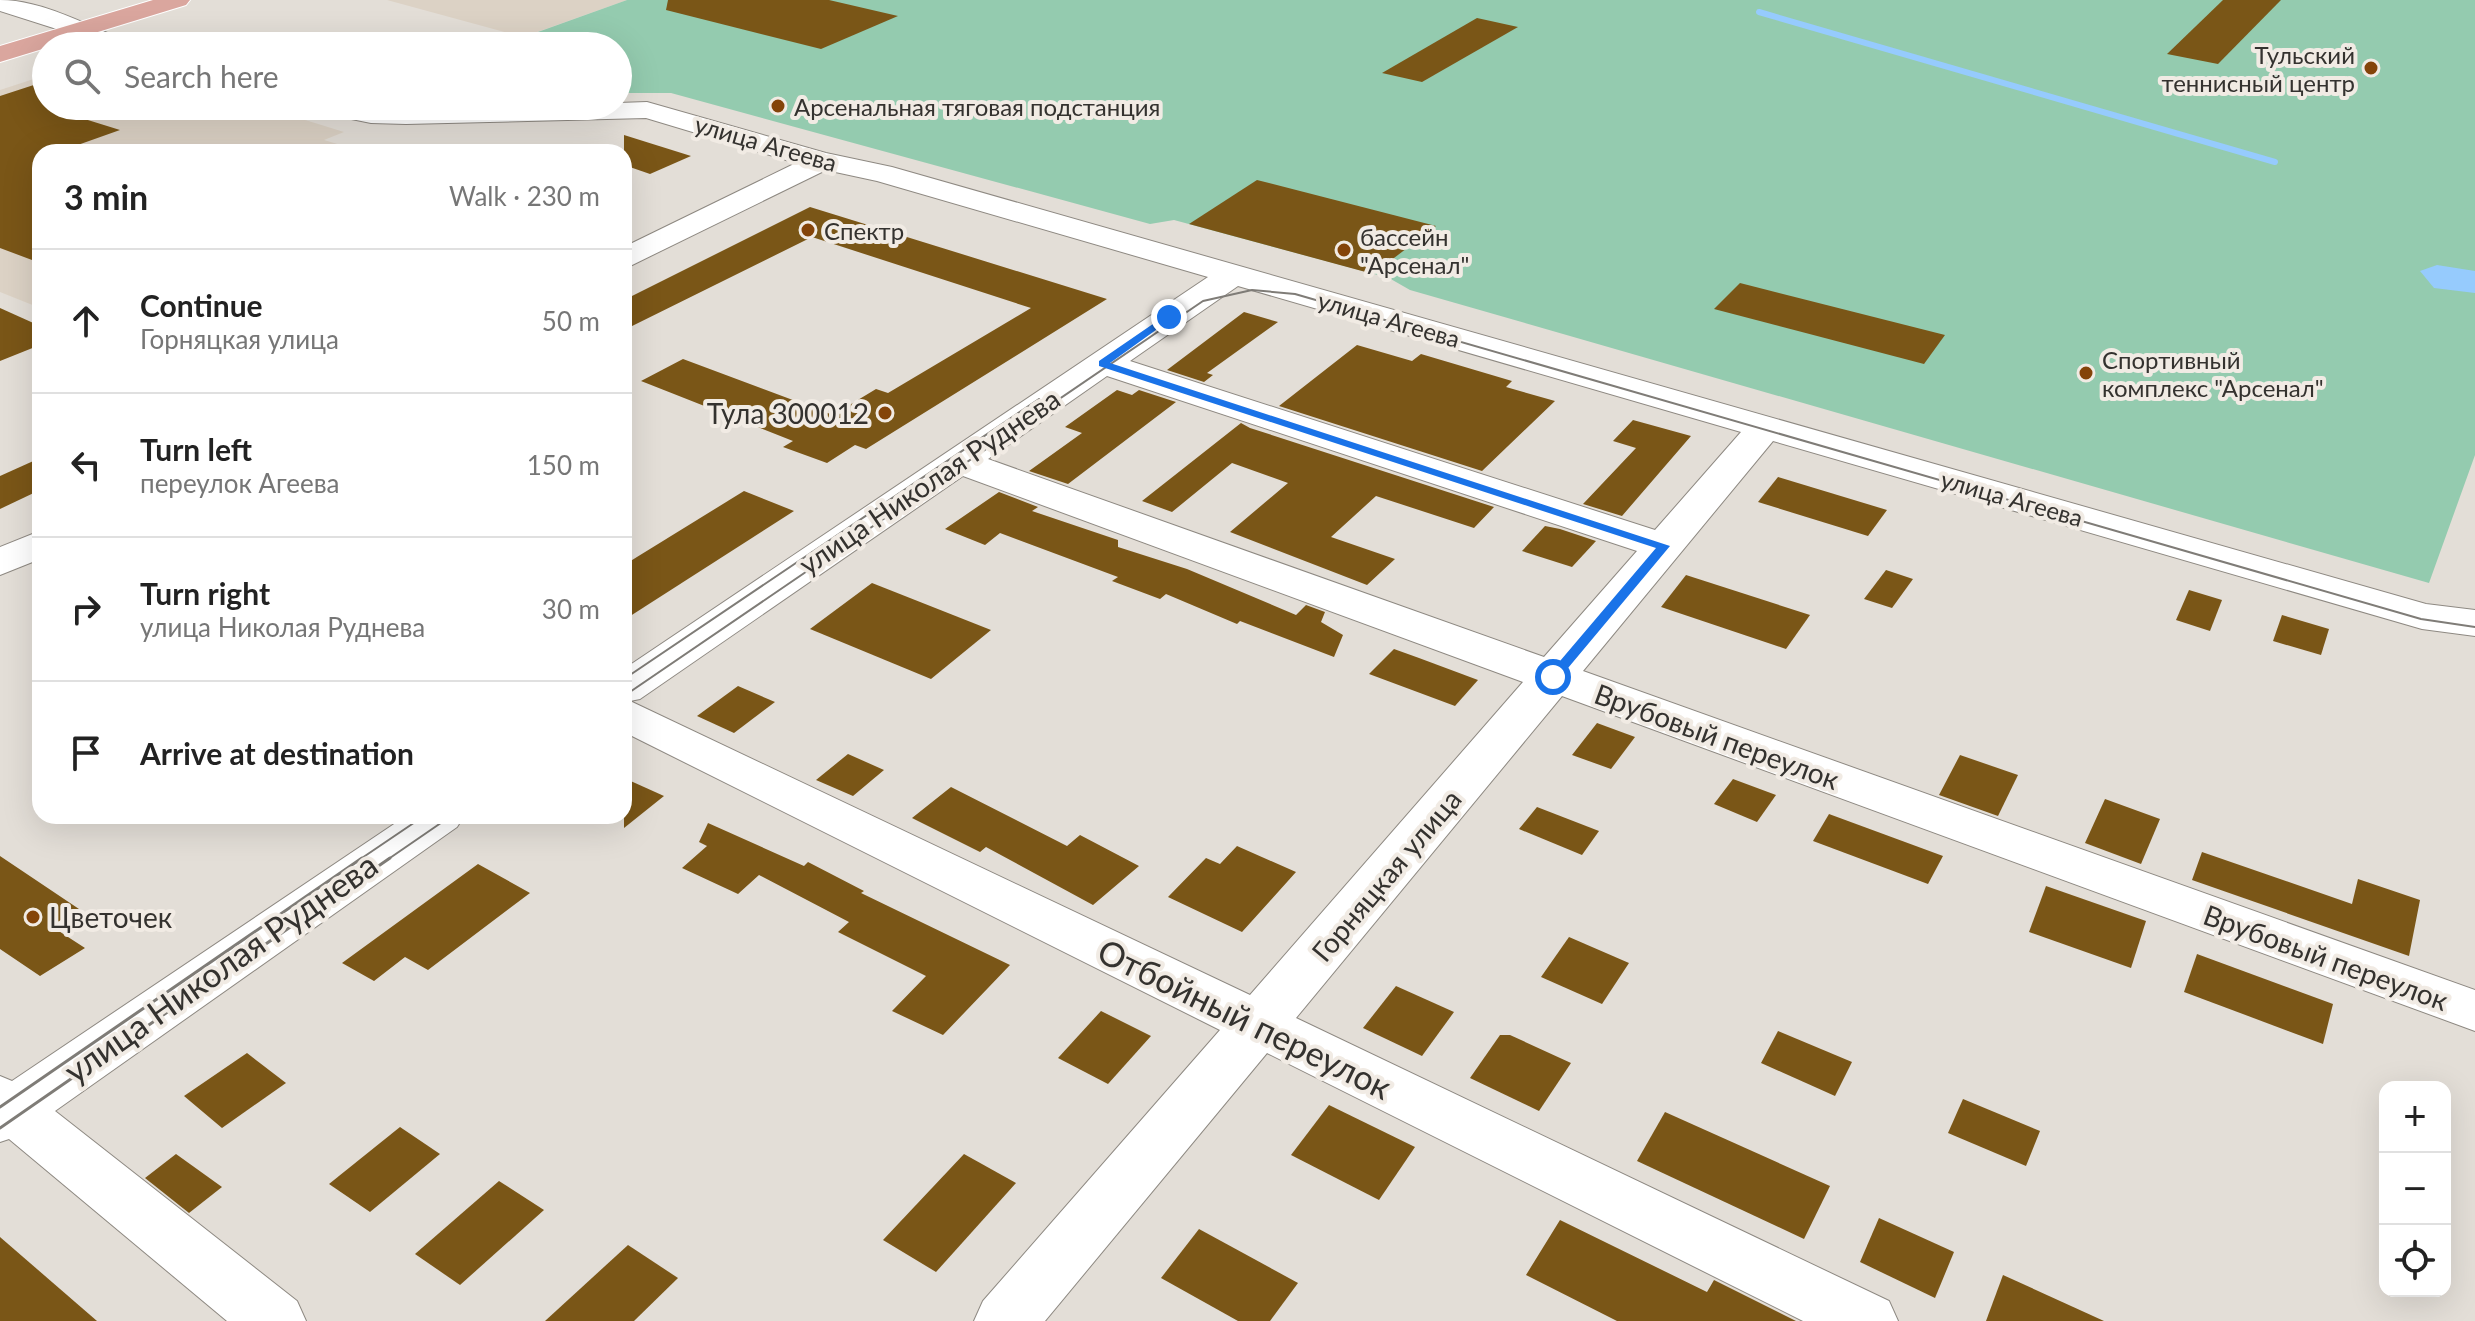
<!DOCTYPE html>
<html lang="en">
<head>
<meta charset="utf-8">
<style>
  :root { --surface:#fff; --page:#f6f6f6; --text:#222; --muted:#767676; --line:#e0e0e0 }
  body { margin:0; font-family:Lato,sans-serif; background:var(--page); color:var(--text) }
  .controls { position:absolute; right:24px; bottom:24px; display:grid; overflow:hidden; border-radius:16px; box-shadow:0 8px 32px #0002 }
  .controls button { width:72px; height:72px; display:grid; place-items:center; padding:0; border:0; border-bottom:2px solid var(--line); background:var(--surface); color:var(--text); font:40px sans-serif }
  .stop { position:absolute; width:24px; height:24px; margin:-18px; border:6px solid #1a73e8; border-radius:50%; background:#fff }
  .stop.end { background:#1a73e8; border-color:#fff; box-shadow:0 2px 8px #0008 }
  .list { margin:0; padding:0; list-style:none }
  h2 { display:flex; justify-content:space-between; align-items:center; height:104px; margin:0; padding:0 32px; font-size:34px }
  h2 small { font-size:26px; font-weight:400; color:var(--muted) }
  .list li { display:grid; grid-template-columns:52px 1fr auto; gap:24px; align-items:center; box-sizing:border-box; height:144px; padding:0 32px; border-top:2px solid var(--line) }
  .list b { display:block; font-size:30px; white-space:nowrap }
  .list p { margin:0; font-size:26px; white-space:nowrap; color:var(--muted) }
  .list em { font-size:26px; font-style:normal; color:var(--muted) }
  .icon { flex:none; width:44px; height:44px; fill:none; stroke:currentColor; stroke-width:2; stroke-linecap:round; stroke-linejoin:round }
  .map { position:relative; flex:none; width:2475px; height:1321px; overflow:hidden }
  .search { position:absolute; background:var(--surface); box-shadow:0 8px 32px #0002; left:32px; top:32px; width:600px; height:88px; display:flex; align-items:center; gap:20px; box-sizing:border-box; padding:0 28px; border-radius:44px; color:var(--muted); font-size:30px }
  .panel { position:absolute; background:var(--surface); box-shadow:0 8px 32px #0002; left:32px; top:144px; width:600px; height:680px; border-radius:24px }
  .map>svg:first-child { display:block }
  .built { fill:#dcd2c5 }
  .green { fill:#94cbaf }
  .water { fill:#96cbfd }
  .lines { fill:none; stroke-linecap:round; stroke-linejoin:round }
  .stream { stroke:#96cbfd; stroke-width:6 }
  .building { fill:#7a5617 }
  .minor-casing { stroke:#8e8982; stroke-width:2 }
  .major-casing { stroke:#fff; stroke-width:2 }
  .minor { fill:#fff; fill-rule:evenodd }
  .major { fill:#daa69e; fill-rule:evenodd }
  .tram-far1 { stroke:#7f7c77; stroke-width:2 }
  .tram { stroke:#7f7c77; stroke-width:3 }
  .route { fill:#1a73e8 }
  .poi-dot { fill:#844409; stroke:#f1ebe4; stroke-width:3 }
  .labels { text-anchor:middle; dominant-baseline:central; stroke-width:8; stroke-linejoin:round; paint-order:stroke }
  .far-poi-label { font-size:24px; fill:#34322f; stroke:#f1ebe4; text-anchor:start }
  .far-street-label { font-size:24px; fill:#34322f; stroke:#f1ebe4 }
  .poi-label { font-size:28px; fill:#34322f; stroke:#f1ebe4; text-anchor:end }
  .street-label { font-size:28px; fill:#34322f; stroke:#f1ebe4 }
  .near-street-label { font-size:34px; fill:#34322f; stroke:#f1ebe4 }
</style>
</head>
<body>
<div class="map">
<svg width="2475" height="1321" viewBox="0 0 2475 1321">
  <rect width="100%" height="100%" fill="#e3ded7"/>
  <g class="built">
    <path d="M387 0H627L523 37Z"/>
    <path d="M46 75V106H260L344 132 324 140 364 152H40V308L0 292V90Z"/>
  </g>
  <path class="green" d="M627 0H2475V455L2429 583 1410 290 1389 278 1174 220 1150 224 671 93H618V46H499Z"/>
  <path class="water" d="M2437 265 2475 271V293L2434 288 2420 271Z"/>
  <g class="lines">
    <path class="stream" d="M1759 12 2275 162"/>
  </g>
  <g class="building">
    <path d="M668 0H829L898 16 821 49 666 10Z"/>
    <path d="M2223 0H2281L2218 64 2167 54Z"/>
    <path d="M1477 18 1518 27 1422 82 1382 73Z"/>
    <path d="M46 81V107L120 130 58 152H40V263L0 248V96Z"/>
    <path d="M624 135 691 156 650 174 624 165Z"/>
    <path d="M1257 180 1436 226 1373 274 1189 224Z"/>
    <path d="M810 207 1107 299 866 449 855 445 827 463 783 447 793 441 641 381 683 359 833 415 876 389 888 393 1031 308 812 237 624 330V300Z"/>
    <path d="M1740 283 1945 335 1924 364 1714 309Z"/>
    <path d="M0 308 40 326V345L0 361Z"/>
    <path d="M1244 312 1278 322 1207 373 1213 375 1204 382 1167 370Z"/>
    <path d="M1357 345 1412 361 1421 354 1512 381 1506 387 1555 401 1482 471 1279 406Z"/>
    <path d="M1117 390 1132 395 1139 390 1176 402 1068 484 1029 471 1082 433 1065 427Z"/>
    <path d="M1633 420 1691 436 1622 516 1583 504 1636 448 1613 441Z"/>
    <path d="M1241 423 1250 428 1494 507 1474 528 1376 496 1331 537 1395 559 1367 585 1230 532 1288 483 1232 463 1172 512 1142 501Z"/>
    <path d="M40 458V490L0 509V476Z"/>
    <path d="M1778 477 1887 510 1868 536 1758 502Z"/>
    <path d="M744 491 794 511 624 620V565Z"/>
    <path d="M999 492 1038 507 1032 511 1118 540V547L1187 569 1296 615 1306 605 1325 612 1321 622 1343 635 1334 657 1240 621 1237 624 1166 594 1160 599 1112 581 1118 577 1000 533 985 545 945 529Z"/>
    <path d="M1545 526 1560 529 1596 541 1572 567 1522 551Z"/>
    <path d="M1886 570 1913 579 1892 608 1864 599Z"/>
    <path d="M1686 575 1810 615 1786 649 1661 607Z"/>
    <path d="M872 583 991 630 931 679 810 629Z"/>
    <path d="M2189 590 2222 600 2210 631 2176 620Z"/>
    <path d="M2282 615 2329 629 2321 655 2273 641Z"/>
    <path d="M1394 649 1419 658 1478 680 1455 706 1369 674Z"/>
    <path d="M738 686 775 702 734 733 697 716Z"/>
    <path d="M1597 723 1635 737 1611 769 1572 755Z"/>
    <path d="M848 754 884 770 853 796 816 780Z"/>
    <path d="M1960 755 2018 775 1998 816 1939 795Z"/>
    <path d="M624 778 664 796 624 828Z"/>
    <path d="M1733 779 1776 795 1757 822 1714 804Z"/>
    <path d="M951 787 1067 846 1080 835 1139 866 1093 905 986 847 980 852 912 818Z"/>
    <path d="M2105 799 2160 819 2141 864 2085 843Z"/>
    <path d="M1537 807 1599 831 1582 855 1519 829Z"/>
    <path d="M1829 814 1943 856 1928 884 1813 841Z"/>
    <path d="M708 823 804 866 808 862 864 891 861 893 1010 965 943 1035 892 1011 926 976 838 932 849 922 759 875 738 894 682 868 707 846 699 842Z"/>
    <path d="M1237 846 1296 872 1242 932 1168 897 1206 858 1220 864Z"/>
    <path d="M2202 852 2352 904 2358 879 2420 900 2409 956 2192 880Z"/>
    <path d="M0 856 79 909 51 926 85 948 40 976 0 949Z"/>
    <path d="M478 864 530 893 428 970 405 957 374 981 342 963Z"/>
    <path d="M2046 886 2146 921 2131 968 2029 932Z"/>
    <path d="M1569 937 1629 963 1602 1004 1541 977Z"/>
    <path d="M2197 954 2333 1004 2323 1044 2184 992Z"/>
    <path d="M1396 986 1454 1012 1422 1056 1363 1028Z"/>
    <path d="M1101 1011 1151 1036 1108 1084 1058 1058Z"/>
    <path d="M1778 1031 1852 1062 1835 1096 1761 1063Z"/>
    <path d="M1500 1035H1510L1571 1063 1539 1111 1470 1078Z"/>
    <path d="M247 1053 286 1083 222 1128 184 1096Z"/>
    <path d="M1963 1099 2040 1131 2026 1166 1948 1133Z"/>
    <path d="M1329 1105 1415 1147 1379 1200 1291 1155Z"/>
    <path d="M1665 1112 1830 1186 1804 1239 1637 1161Z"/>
    <path d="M400 1127 440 1154 370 1212 329 1184Z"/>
    <path d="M176 1154 222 1187 189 1213 145 1178Z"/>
    <path d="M964 1154 1016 1183 936 1272 883 1240Z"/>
    <path d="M499 1181 544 1210 460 1285 415 1254Z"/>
    <path d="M1879 1218 1954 1252 1935 1298 1860 1262Z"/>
    <path d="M1560 1220 1707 1292 1714 1280 1796 1321H1617L1526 1275Z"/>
    <path d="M1199 1229 1298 1283 1270 1321H1238L1161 1278Z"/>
    <path d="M0 1237 97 1321H0Z"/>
    <path d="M628 1245 678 1278 634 1321H545Z"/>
    <path d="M2003 1275 2104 1321H1986Z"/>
  </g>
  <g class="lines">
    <defs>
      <g id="minor">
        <path d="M0 0C42 0 87 25 126 41L130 46H95L66 32 0 11Z"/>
        <path d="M647 102 826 153 892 167 2426 604 2475 610V636L2422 629 1773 441 1583 671 2475 990V1031L1562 696 1296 1018 1889 1301 1898 1321H1803L1267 1053 1045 1321H974L983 1301 1220 1030 624 732V669L1208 277 877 181 826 170 624 269V247L796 163 646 118 406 124 371 123 317 112 313 106H618V103ZM1238 286 1741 432 1655 530 1130 361ZM1107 376 1637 551 1544 657 988 459ZM963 476 1523 682 1250 995 630 701 640 699Z"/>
        <path d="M40 531V559L0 575V547Z"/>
        <path d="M406 816H464L457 827 55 1111 297 1301 306 1321H227L9 1139 0 1142V1076L12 1081Z"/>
      </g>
      <path id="major" d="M153 0H190L186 5 0 62V46Z"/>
    </defs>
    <use href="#minor" class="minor-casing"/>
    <use href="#major" class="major-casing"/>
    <use href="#minor" class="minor"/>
    <use href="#major" class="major"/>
    <g class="tram-far1">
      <path d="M624 679 1039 399"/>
      <path d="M624 696 1203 301 1252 290 1295 294 2421 619 2475 627"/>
      <path d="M359 860 424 816"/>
      <path d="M387 860 451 816"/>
    </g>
    <g class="tram">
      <path d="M0 1107 362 858"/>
      <path d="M0 1128 390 858"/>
    </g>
  </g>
  <path class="route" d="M1166 315 1174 317 1110 363 1670 546 1558 680H1549V674L1656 548 1099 366V361Z"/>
  <g class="poi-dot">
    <circle cx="2371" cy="68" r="8"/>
    <circle cx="778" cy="106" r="8"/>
    <circle cx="808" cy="230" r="8"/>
    <circle cx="1344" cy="250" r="8"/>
    <circle cx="2086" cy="373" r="8"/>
    <circle cx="885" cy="413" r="8"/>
    <circle cx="33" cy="917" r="8"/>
  </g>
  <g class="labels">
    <g class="far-poi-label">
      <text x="2355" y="54" text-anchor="end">Тульский<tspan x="2355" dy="28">теннисный центр</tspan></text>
      <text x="794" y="106">Арсенальная тяговая подстанция</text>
      <text x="824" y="230">Спектр</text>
      <text x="1360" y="236">бассейн<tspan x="1360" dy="28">"Арсенал"</tspan></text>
      <text x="2102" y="359">Спортивный<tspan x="2102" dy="28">комплекс "Арсенал"</tspan></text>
    </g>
    <g class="far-street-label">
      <text transform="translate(766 143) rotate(16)">улица Агеева</text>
      <text transform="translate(1389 319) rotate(16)">улица Агеева</text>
      <text transform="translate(2012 498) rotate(16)">улица Агеева</text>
    </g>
    <g class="poi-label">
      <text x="869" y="413">Тула 300012</text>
      <text x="49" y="917" text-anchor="start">Цветочек</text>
    </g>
    <g class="street-label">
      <text transform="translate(929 481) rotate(-34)">улица Николая Руднева</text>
      <text transform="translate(1717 736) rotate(20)">Врубовый переулок</text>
      <text transform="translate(1386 875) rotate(-50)">Горняцкая улица</text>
      <text transform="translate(2326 957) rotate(20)">Врубовый переулок</text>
    </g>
    <g class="near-street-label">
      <text transform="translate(220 967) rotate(-35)">улица Николая Руднева</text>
      <text transform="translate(1245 1018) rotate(26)">Отбойный переулок</text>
    </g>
  </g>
</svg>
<div class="controls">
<button>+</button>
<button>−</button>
<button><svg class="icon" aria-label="locate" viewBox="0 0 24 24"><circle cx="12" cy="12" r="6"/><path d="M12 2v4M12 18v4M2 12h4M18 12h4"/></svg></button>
</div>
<div class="stop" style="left:1553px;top:677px"></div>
<div class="stop end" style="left:1169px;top:317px"></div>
<div class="search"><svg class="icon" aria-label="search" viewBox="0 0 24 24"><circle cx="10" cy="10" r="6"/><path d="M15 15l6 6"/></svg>Search here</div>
<section class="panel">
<h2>3 min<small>Walk · 230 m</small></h2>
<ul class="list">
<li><svg class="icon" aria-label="ahead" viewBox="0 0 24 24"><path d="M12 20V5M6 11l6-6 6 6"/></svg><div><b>Continue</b><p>Горняцкая улица</p></div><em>50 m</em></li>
<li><svg class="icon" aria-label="left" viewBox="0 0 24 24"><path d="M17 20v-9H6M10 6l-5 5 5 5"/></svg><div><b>Turn left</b><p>переулок Агеева</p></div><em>150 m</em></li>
<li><svg class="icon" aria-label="right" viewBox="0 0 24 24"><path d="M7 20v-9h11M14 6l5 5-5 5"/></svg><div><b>Turn right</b><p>улица Николая Руднева</p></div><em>30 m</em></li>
<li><svg class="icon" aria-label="arrive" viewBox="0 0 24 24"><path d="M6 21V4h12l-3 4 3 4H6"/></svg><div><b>Arrive at destination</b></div></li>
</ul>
</section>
</div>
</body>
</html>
